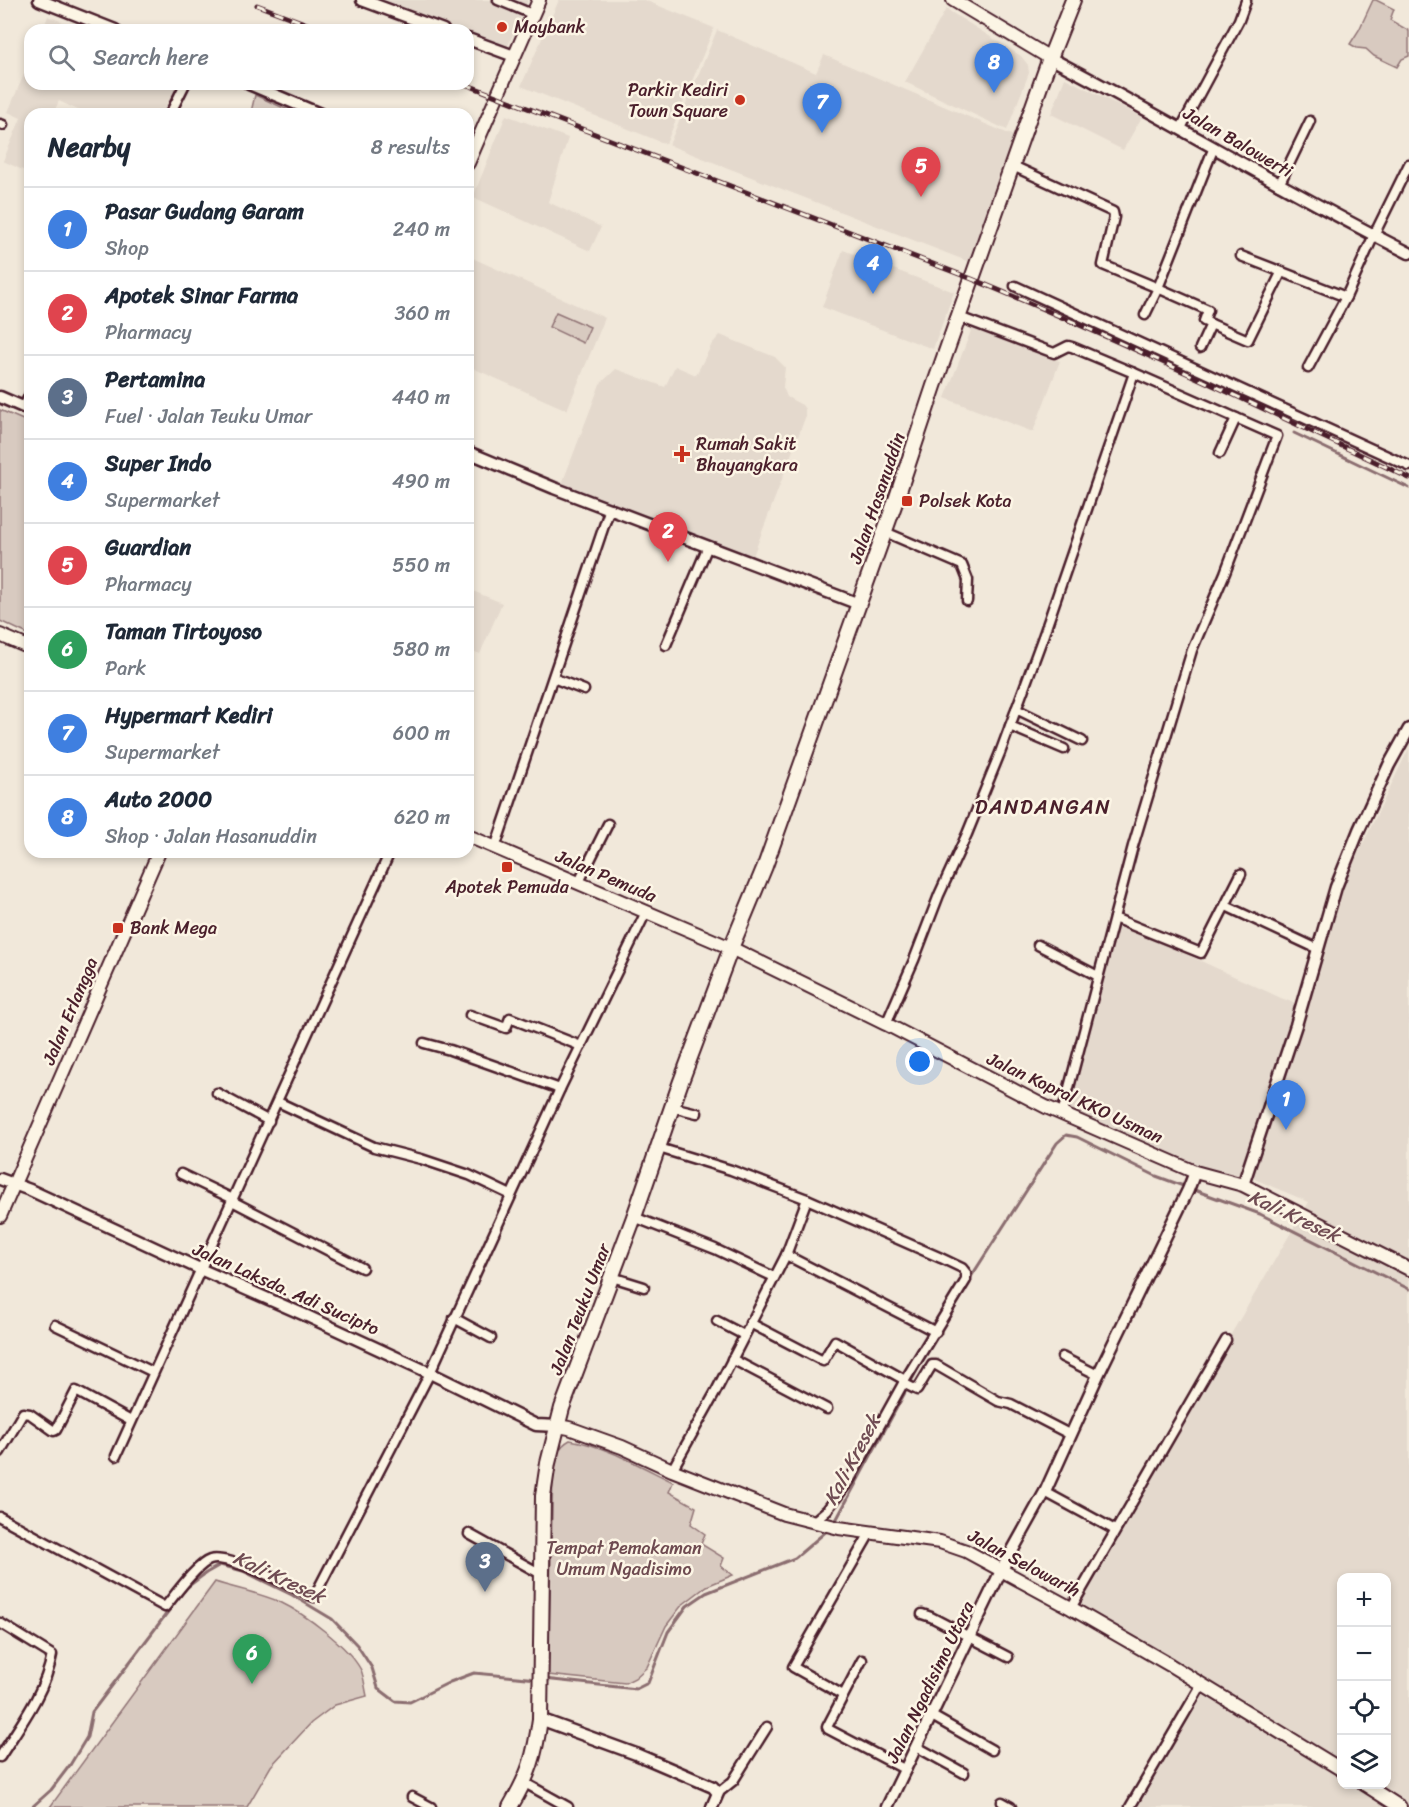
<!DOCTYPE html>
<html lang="en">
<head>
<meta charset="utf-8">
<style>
  :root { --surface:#fff; --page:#f2f2f3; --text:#1f2937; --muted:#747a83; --line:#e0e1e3; --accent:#0b8043 }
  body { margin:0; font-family:Sriracha,sans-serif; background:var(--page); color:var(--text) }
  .controls { position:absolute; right:18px; bottom:18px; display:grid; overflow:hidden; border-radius:12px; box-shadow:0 3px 9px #0003 }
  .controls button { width:54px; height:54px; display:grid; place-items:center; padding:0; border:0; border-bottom:2px solid var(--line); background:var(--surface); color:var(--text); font:30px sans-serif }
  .you { position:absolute; left:920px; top:1062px; width:21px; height:21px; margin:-15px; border:4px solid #fff; border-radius:50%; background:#1a73e8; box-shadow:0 0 0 9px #1a73e833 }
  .badge { display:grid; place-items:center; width:39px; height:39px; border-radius:50%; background:var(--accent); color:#fff; font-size:20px; font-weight:700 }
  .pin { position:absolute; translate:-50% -50px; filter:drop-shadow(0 2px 3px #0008) }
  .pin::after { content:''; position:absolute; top:32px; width:21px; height:18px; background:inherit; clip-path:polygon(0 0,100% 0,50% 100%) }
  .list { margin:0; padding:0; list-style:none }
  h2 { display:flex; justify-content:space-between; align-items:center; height:78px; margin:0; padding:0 24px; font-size:26px }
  h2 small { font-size:20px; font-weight:400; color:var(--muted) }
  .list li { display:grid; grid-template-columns:39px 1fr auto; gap:18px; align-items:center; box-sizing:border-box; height:84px; padding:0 24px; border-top:2px solid var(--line) }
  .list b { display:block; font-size:22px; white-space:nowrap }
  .list p { margin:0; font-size:20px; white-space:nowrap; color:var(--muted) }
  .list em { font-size:20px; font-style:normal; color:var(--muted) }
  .icon { flex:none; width:33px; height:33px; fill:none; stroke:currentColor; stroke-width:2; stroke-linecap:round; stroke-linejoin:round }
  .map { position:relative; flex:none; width:1409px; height:1807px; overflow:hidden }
  .search { position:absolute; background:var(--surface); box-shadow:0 3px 9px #0003; left:24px; top:24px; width:450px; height:66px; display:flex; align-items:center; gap:15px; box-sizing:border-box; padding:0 21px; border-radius:18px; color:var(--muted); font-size:22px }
  .panel { position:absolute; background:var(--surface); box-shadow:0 3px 9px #0003; left:24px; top:108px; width:450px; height:750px; border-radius:18px }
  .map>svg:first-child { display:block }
  .built { fill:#e4d9cd; fill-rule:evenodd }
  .green { fill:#d8cac0; stroke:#917476; stroke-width:1.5 }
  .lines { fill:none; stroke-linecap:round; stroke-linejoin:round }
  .stream { stroke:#8b6d6f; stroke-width:3 }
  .minor-casing { stroke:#4a1f2b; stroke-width:13 }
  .tertiary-casing { stroke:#4a1f2b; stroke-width:15 }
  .secondary-casing { stroke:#4a1f2b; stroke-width:16 }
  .primary-casing { stroke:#4a1f2b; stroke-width:18 }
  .minor { stroke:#fcf5e5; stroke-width:8 }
  .tertiary { stroke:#fcf5e5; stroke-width:10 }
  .secondary { stroke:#fcf5e5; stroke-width:12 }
  .primary { stroke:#fcf5e5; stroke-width:14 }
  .rail-casing { stroke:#4a1f2b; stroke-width:5 }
  .rail { stroke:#fcf5e5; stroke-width:3; stroke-dasharray:9; stroke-linecap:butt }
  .poi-dot { fill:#c8321e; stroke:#fcf5e5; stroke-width:2 }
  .labels { text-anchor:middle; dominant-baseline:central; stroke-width:5; stroke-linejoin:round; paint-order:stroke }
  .poi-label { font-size:18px; fill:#4a1f2b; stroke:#fcf5e5; text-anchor:start }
  .street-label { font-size:18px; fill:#4a1f2b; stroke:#fcf5e5 }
  .park-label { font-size:18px; fill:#6e4a50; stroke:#fcf5e5 }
  .water-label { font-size:20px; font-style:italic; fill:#704c53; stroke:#fcf5e5 }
  .quarter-label { font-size:21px; letter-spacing:1.5px; fill:#4a1f2b; stroke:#fcf5e5 }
</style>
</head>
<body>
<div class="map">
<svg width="1409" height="1807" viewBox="0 0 1409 1807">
  <rect width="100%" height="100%" fill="#f1e8da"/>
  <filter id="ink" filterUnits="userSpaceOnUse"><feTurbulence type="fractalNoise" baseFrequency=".0167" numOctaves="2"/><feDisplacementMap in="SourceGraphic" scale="12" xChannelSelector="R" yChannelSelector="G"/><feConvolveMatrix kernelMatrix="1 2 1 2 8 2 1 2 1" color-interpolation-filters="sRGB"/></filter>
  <g filter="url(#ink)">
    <g class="built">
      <path d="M378 0H528L506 50 468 35V30H454Z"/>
      <path d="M559 0H644L714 28 666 144 521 86Z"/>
      <path d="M946 9 1021 56 1028 65 1029 73 1007 130 905 82Z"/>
      <path d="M48 16 82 30H43Z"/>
      <path d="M717 30 816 73 824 55 1016 137 972 263 669 145Z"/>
      <path d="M30 60V84H178L162 114H86L59 101 53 114H30V165L27 172 3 161 21 118 8 112Z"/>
      <path d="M1065 78 1142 117 1123 150 1051 114Z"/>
      <path d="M506 115 568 138 548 202 601 227 590 251 473 197Z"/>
      <path d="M843 250 954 292 933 349 822 307Z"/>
      <path d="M468 256 605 318 567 410 468 366Z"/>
      <path d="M972 328 1060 361 1033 432 945 398Z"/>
      <path d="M720 335 775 357 785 367 783 387 787 397 802 405 805 409V418L753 556 560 489 600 384 616 369 665 387 675 366 696 375 712 344Z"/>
      <path d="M468 589 502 603 480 654 468 649Z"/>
      <path d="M1409 748V1807H1135L1208 1684 1070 1607 1309 1202 1252 1178 1188 1163 1065 1113 1114 921 1281 998 1306 1007 1342 887ZM1342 1578H1386V1784H1342Z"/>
    </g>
    <g class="green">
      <path d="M1373 0H1376L1394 9 1390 20 1409 31V56L1402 59 1397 67 1374 56 1366 49 1357 48 1350 44 1359 30Z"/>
      <path d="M255 95 297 114H255L251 112Z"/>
      <path d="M556 312 590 327 583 343 549 327Z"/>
      <path d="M0 410 30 423V485L26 493 30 494V635L0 621Z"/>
      <path d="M570 1440C606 1446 640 1466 673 1482L669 1492 696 1507 691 1524 705 1534 701 1544 724 1558 721 1566 733 1575 707 1586 682 1605 666 1626 647 1667 635 1678 625 1683 548 1675 553 1471C556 1458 557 1447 570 1440Z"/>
      <path d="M215 1582C237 1589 259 1593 280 1602 305 1614 348 1646 361 1670 364 1677 365 1688 367 1696L335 1705 311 1723 271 1766 247 1807H50Z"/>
    </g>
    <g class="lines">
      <g class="stream">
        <path d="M1294 433 1409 488"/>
        <path d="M969 1280 1057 1143 1066 1135 1077 1137 1156 1176 1260 1214 1409 1289"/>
        <path d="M834 1524 929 1348"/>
        <path d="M544 1679 636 1689 648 1683 668 1632 687 1606 706 1593 795 1558 829 1529"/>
        <path d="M32 1807 51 1790 70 1765 87 1737 92 1712 186 1588 206 1573 220 1565 243 1571 292 1595 332 1619 357 1645 372 1668 378 1688 395 1701 410 1702 450 1682 474 1673 537 1679"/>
      </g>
      <defs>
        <g id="minor">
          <path d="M498 0 532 14"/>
          <path d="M170 114 185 84"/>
          <path d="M0 124 3 125"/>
          <path d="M1181 128 1239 20 1246 1"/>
          <path d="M1013 166 1113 212 1114 217 1103 265 1158 288 1214 147"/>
          <path d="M1279 185 1310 121"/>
          <path d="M1241 256 1346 297"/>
          <path d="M1015 286 1409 466"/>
          <path d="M1145 315 1158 288 1208 310 1204 321 1248 340 1281 273"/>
          <path d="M959 317 1054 353 1068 346 1072 347 1134 373"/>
          <path d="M1200 348 1211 324"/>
          <path d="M1308 368 1346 297 1374 235 1409 164"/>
          <path d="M24 407 30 394"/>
          <path d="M1220 453 1236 418"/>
          <path d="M885 532 962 565 968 580 967 601"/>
          <path d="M666 645 708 546"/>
          <path d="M553 678 584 690"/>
          <path d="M1016 709 1082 741"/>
          <path d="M1010 726 1064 749"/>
          <path d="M495 848 610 508"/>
          <path d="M578 884 608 824"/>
          <path d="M1226 906 1318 949"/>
          <path d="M1114 918 1201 953 1241 874"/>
          <path d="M1038 945 1098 976"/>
          <path d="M470 1015 506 1028 510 1018 581 1046"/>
          <path d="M886 1024 914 960 939 895 967 834 1000 753 1044 634 1134 373 1277 436 1225 573 1192 650 1133 846 1062 1114"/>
          <path d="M424 1043 450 1050 560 1089"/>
          <path d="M217 1093 269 1121"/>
          <path d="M278 1102 374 1147 421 1159 469 1175 511 1195"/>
          <path d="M672 1107 697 1113"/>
          <path d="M659 1148 731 1170 807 1199 941 1258 962 1268 966 1273V1280L905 1380 849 1481 827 1510 813 1522"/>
          <path d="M181 1174 233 1199"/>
          <path d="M232 1201 362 1268"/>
          <path d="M634 1217 715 1249 774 1277"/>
          <path d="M786 1255 936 1332"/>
          <path d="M612 1277 644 1287"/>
          <path d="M454 1318 491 1338"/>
          <path d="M717 1321 744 1335"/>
          <path d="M750 1323 823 1361 835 1341 905 1380"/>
          <path d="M55 1325 153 1372"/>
          <path d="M1062 1357 1098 1375"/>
          <path d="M732 1359 827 1409"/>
          <path d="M903 1383 917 1390 932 1365H936L998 1401 1011 1404 1071 1435"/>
          <path d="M0 1452 23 1413 30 1414 54 1431 56 1430 76 1391 131 1421"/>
          <path d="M116 1456 390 852"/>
          <path d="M672 1470 715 1393 786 1255 807 1199"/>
          <path d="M1045 1492 1115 1530"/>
          <path d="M0 1517 165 1607C175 1595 197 1564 210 1560 228 1553 295 1588 314 1597L430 1373 560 1089 646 912"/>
          <path d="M469 1534 541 1574"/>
          <path d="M1071 1608 1226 1340"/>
          <path d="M922 1614 931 1617 1008 1657"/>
          <path d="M0 1623 52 1655C45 1693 20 1725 0 1757"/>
          <path d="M862 1660 827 1727 828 1729 906 1770"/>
          <path d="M843 1695 793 1667 870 1533"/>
          <path d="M932 1716 992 1750"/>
          <path d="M917 1747 964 1773"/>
          <path d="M525 1783 568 1807"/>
          <path d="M718 1793 733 1781 767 1727"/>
          <path d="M412 1797 431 1807"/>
          <path d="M1002 1802 1011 1807"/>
          <path d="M1130 1807 1202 1684"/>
        </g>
        <g id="tertiary">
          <path d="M39 0 115 30"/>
          <path d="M362 0 443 30"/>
          <path d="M468 39 514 56"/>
          <path d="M1050 58C1171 121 1287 192 1409 253"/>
          <path d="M249 84 320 114"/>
          <path d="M0 397 30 410"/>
          <path d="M468 452 554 488 859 604"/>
          <path d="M0 1179 30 1190 200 1269 307 1316 430 1373 536 1425 558 1426"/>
          <path d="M1243 1185 1296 1025 1336 887 1359 830 1389 765 1409 729"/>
          <path d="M540 1719 636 1754 713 1787 718 1793 712 1807"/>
          <path d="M887 1807 1001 1571 1045 1492 1098 1375 1188 1190 1195 1172"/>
        </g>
        <g id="secondary">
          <path d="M953 0 1050 58"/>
          <path d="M468 163 539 0"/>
          <path d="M0 635 30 648"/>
          <path d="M468 836 731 948 886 1024 1046 1107 1195 1172 1243 1185 1409 1269"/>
          <path d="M0 1216 159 852"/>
          <path d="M558 1426 569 1428 622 1447 672 1470 784 1514 839 1528 940 1542 966 1551 1071 1608 1170 1665 1342 1770"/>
          <path d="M1364 1784 1400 1807"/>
        </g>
        <path id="primary" d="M510 1807C529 1775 535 1756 540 1719L543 1496 548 1463 562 1408 634 1217 680 1084 731 948 765 866 897 497 934 386 1050 58 1073 0"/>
      </defs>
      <use href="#minor" class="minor-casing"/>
      <use href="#tertiary" class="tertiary-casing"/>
      <use href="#secondary" class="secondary-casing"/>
      <use href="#primary" class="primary-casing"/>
      <use href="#minor" class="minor"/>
      <use href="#tertiary" class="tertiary"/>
      <use href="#secondary" class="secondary"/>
      <use href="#primary" class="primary"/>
      <defs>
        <g id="rail">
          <path d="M257 5 323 30"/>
          <path d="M465 84 972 279C1120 340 1265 409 1409 478"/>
        </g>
      </defs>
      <use href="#rail" class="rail-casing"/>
      <use href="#rail" class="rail"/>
    </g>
  </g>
  <g class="poi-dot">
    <circle cx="502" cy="27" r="6"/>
    <circle cx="740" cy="100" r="6"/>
    <path d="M679 445h6v6h6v6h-6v6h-6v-6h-6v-6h6z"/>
    <rect x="901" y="495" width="12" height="12" rx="3"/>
    <rect x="501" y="861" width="12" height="12" rx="3"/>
    <rect x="112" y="922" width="12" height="12" rx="3"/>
  </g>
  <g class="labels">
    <g class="poi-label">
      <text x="514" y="27">Maybank</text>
      <text x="728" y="90" text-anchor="end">Parkir Kediri<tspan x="728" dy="21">Town Square</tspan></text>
      <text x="696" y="444">Rumah Sakit<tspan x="696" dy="21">Bhayangkara</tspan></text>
      <text x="919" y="501">Polsek Kota</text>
      <text x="507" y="887" text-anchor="middle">Apotek Pemuda</text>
      <text x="130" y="928">Bank Mega</text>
    </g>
    <g class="street-label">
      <text transform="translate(1238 142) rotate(30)">Jalan Balowerti</text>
      <text transform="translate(877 498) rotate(-71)">Jalan Hasanuddin</text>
      <text transform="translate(606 876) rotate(23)">Jalan Pemuda</text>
      <text transform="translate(70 1011) rotate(-67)">Jalan Erlangga</text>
      <text transform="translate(1075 1098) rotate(25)">Jalan Kopral KKO Usman</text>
      <text transform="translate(286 1289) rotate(24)">Jalan Laksda. Adi Sucipto</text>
      <text transform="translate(580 1309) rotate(-69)">Jalan Teuku Umar</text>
      <text transform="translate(1024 1563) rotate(28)">Jalan Selowarih</text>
      <text transform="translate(930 1682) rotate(-64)">Jalan Ngadisimo Utara</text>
    </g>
    <g class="park-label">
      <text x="624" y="1548">Tempat Pemakaman<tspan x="624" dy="21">Umum Ngadisimo</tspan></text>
    </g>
    <g class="water-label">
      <text transform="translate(1294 1216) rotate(25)">Kali Kresek</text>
      <text transform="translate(852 1460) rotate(-62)">Kali Kresek</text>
      <text transform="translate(279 1577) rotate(25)">Kali Kresek</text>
    </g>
    <g class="quarter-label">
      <text x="1043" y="807">DANDANGAN</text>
    </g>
  </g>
</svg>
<div class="controls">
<button>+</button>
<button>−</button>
<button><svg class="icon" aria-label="locate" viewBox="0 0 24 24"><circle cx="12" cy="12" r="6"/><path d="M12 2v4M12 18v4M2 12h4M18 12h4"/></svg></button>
<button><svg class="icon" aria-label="layers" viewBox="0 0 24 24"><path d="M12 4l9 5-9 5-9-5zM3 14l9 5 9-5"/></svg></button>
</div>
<div class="you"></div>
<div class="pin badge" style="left:1286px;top:1130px;background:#3f7fe0">1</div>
<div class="pin badge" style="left:668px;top:562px;background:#e0444e">2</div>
<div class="pin badge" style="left:485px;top:1592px;background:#5c6f8a">3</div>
<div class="pin badge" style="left:873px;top:294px;background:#3f7fe0">4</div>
<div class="pin badge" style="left:921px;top:197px;background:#e0444e">5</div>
<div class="pin badge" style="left:252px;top:1684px;background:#2e9e5b">6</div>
<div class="pin badge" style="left:822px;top:133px;background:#3f7fe0">7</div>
<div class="pin badge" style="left:994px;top:93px;background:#3f7fe0">8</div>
<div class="search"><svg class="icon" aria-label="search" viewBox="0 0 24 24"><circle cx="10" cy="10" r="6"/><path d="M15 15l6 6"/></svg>Search here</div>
<section class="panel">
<h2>Nearby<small>8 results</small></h2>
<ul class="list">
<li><span class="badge" style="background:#3f7fe0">1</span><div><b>Pasar Gudang Garam</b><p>Shop</p></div><em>240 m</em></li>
<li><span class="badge" style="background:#e0444e">2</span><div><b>Apotek Sinar Farma</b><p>Pharmacy</p></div><em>360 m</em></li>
<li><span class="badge" style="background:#5c6f8a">3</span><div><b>Pertamina</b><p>Fuel · Jalan Teuku Umar</p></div><em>440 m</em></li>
<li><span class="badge" style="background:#3f7fe0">4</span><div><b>Super Indo</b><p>Supermarket</p></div><em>490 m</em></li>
<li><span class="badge" style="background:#e0444e">5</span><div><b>Guardian</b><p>Pharmacy</p></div><em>550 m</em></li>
<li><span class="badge" style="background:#2e9e5b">6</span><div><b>Taman Tirtoyoso</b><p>Park</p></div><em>580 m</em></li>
<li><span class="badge" style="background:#3f7fe0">7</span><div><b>Hypermart Kediri</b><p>Supermarket</p></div><em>600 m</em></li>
<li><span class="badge" style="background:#3f7fe0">8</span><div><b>Auto 2000</b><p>Shop · Jalan Hasanuddin</p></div><em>620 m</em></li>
</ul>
</section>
</div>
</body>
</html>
